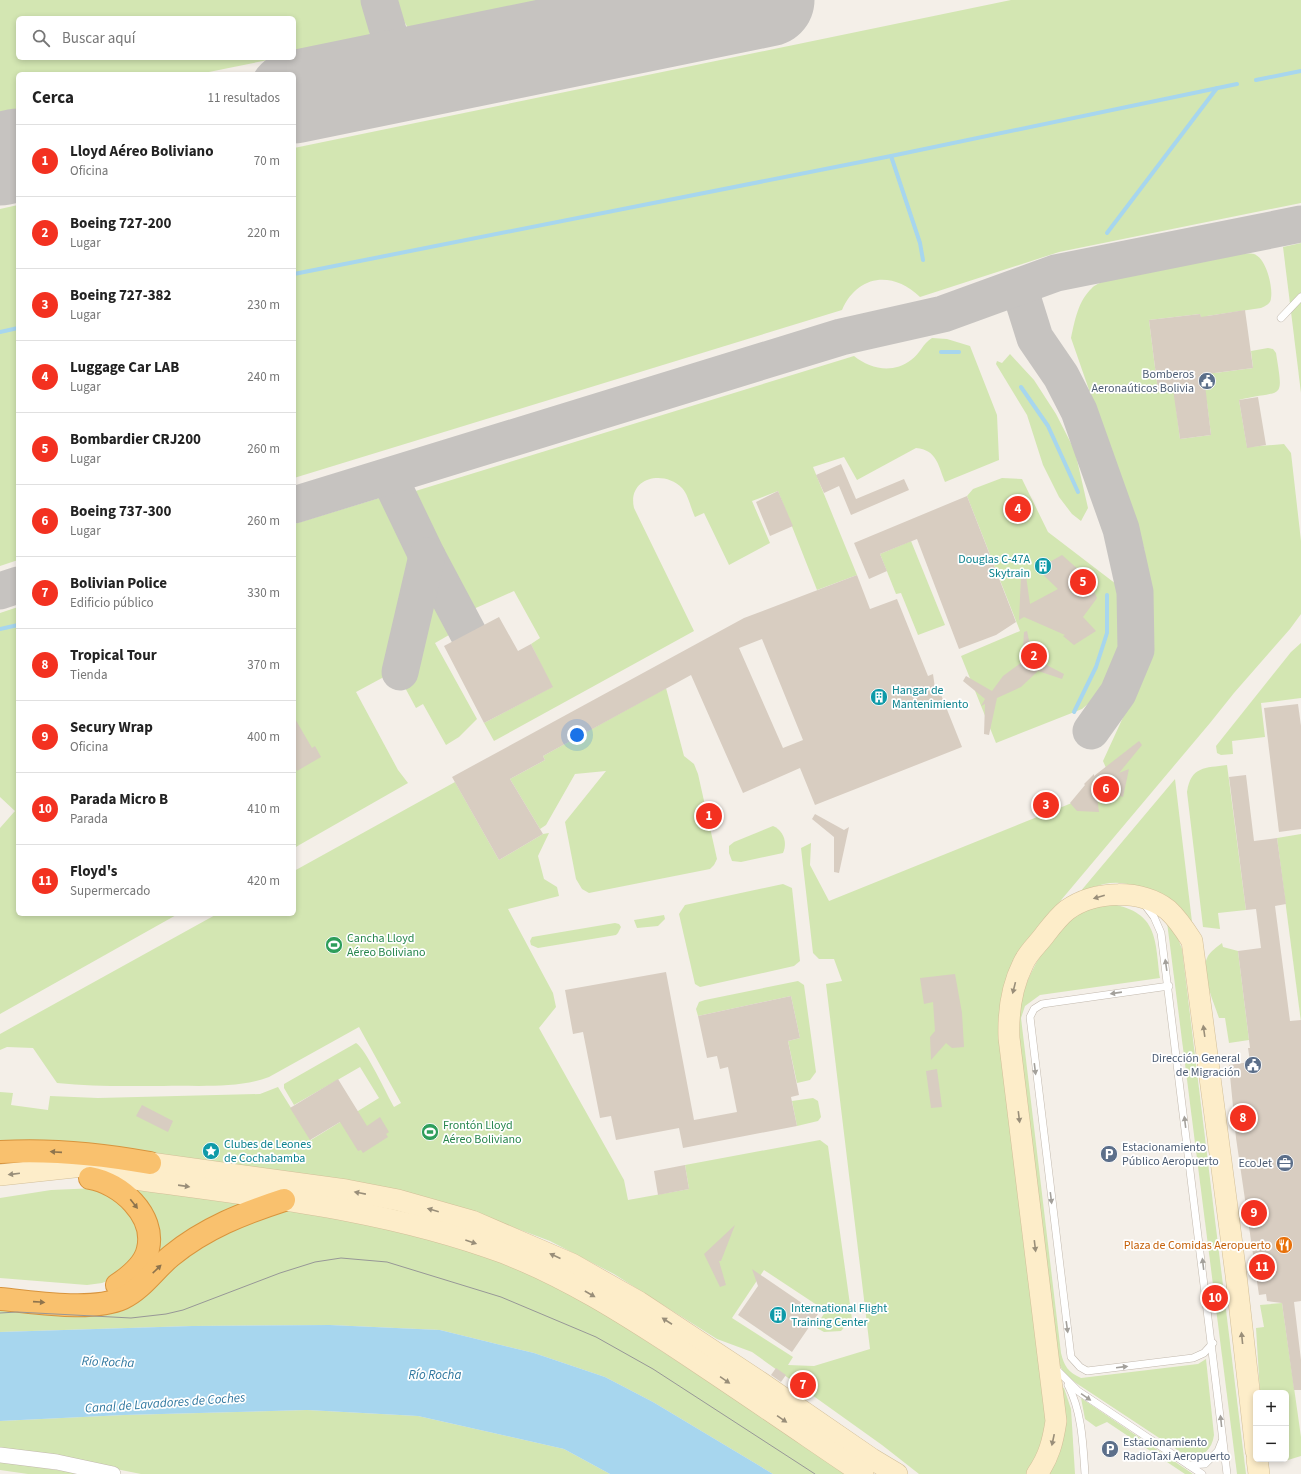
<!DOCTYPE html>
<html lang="es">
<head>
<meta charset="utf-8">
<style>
  :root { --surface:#fff; --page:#f6f6f6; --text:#222; --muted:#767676; --line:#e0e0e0; --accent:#f33120 }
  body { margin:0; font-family:"Source Sans 3",sans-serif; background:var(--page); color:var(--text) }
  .controls { position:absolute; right:12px; bottom:12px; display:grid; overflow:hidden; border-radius:6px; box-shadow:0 2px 6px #0003 }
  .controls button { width:36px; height:36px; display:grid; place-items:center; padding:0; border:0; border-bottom:1px solid var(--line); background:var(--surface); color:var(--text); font:20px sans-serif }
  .you { position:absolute; left:577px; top:735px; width:14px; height:14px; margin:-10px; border:3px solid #fff; border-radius:50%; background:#1a73e8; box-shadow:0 0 0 6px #1a73e833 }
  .badge { display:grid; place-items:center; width:26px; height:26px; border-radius:50%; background:var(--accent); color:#fff; font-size:13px; font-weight:700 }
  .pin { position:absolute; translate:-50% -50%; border:2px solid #fff; box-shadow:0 1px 4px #0006 }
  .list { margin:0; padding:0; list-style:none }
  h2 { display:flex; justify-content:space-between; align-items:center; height:52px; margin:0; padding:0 16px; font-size:17px }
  h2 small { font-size:13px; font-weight:400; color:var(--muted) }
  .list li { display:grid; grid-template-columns:26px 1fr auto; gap:12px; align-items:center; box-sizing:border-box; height:72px; padding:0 16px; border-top:1px solid var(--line) }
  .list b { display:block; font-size:15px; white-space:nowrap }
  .list p { margin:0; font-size:13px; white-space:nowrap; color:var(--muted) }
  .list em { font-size:13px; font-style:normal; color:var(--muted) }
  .icon { flex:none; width:22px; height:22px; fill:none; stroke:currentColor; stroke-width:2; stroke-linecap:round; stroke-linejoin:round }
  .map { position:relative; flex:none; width:1301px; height:1474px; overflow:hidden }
  .search { position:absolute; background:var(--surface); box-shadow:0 2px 6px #0003; left:16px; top:16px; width:280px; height:44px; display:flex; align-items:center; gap:10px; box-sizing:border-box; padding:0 14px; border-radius:6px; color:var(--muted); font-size:15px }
  .panel { position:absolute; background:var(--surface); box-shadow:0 2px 6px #0003; left:16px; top:72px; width:280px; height:844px; border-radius:6px }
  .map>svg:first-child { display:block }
  .green { fill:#d3e6b2; fill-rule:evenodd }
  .water { fill:#a7d6ee }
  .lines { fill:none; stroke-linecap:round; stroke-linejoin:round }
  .stream { stroke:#a7d6ee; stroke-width:4 }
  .taxiway { stroke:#c6c3c0; stroke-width:37 }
  .runway { stroke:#c6c3c0; stroke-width:93 }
  .building { fill:#d8cdc1; fill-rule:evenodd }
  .lane-casing { stroke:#c2b9ae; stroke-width:8 }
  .street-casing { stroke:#c2b9ae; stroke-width:16 }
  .secondary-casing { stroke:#d2bf99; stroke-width:22 }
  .highway-casing { stroke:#d8943d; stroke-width:24 }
  .lane { stroke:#fff; stroke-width:7 }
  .street { stroke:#fff; stroke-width:15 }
  .secondary { stroke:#fdedc9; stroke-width:21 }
  .highway { stroke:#f9c16e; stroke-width:22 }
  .tram { stroke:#979797; stroke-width:1 }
  .oneway { fill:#998e79 }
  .oneway2 { fill:#a3a09b }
  .oneway3 { fill:#8e744d }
  .labels { text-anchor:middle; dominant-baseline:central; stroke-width:3.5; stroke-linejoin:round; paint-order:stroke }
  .service-label { font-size:12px; fill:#4e5e75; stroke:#fff; text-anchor:end }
  .culture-label { font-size:12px; fill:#0d838f; stroke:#fff; text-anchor:start }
  .leisure-label { font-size:12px; fill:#27864d; stroke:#fff; text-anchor:start }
  .food-label { font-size:12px; fill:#c56008; stroke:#fff; text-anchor:end }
  .water-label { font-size:13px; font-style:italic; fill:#3078a0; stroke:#fff }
</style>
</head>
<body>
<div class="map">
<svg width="1301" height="1474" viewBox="0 0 1301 1474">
  <rect width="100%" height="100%" fill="#f4efe8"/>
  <g class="green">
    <path d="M0 0H368L370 40 294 55V18H18V58H278L199 74H18V110L0 114Z"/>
    <path d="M392 0H556L409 30Z"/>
    <path d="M1011 0H1301V203L1059 252 920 297C893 271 858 274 842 310L294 478V148Z"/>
    <path d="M18 205V560L0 566V209Z"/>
    <path d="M1301 243V393L1283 247Z"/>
    <path d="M1241 253C1245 254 1250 253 1254 254 1266 258 1273 286 1271 298 1271 304 1265 306 1261 308L1207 316 1215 373 1253 368 1251 351 1268 348 1273 349 1276 353C1284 403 1283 389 1239 400L1247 447 1284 444 1291 453 1301 541V614L1290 629 1234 693 1210 723 1025 943 1007 976 1046 1409 1045 1440 1027 1474H919L882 1445 752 1352 717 1339 614 1274 550 1241 465 1209 0 1145V1092L13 1093 11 1105 48 1110 50 1096 98 1098 260 1094 278 1087 311 1140 379 1098 360 1067 294 1105 284 1088V1084L356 1043C366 1049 387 1095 394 1107L401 1103 359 1027 269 1077C239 1089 197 1085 164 1086 128 1086 93 1087 57 1083L33 1048 7 1047 0 1050V1034L217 914H294V871L455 782 499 860 543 834 549 833 538 856 544 879 557 887 559 896 508 909 553 993 556 1007 539 1028 624 1180 628 1200 689 1189 685 1165 820 1140 828 1146 852 1319 841 1331 824 1332 815 1327 826 1311 764 1270 732 1318 793 1357 788 1365 814 1366 870 1349 826 984 842 981 834 959H819L813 953 801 848 811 843 810 865 829 901 1104 790 1110 777 1103 761 1147 665 1152 607 1144 548 1071 338C1075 320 1078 301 1092 288 1108 272 1213 259 1241 253ZM1200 314 1209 385 1158 391 1149 320ZM1207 403 1211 435 1180 439 1176 407Z"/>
    <path d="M932 338 947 339 970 346 997 415 999 460 945 482C938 465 937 450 916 448L857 480 844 457 813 467 857 575 817 590 778 491 752 501 770 543 729 565 704 513 695 517C691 509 688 494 682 488 663 469 627 478 634 508L694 631 494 741 484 723 552 687 531 644 540 638 514 591 469 611 409 493 854 356C870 369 893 374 911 360 920 354 923 343 932 338Z"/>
    <path d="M1010 354 1034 380 1056 414 1075 451 1088 508 1081 521 1072 514 1059 497 1043 465 1027 415 996 364 997 361 1002 363Z"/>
    <path d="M1002 478 1022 479 1048 532 1116 584 1122 609 1118 650 1102 692 1082 709 996 743 961 656 1020 631 967 496 973 489Z"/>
    <path d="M389 495 416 553 395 671 356 692 398 770 408 783 294 848V524Z"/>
    <path d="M911 541 945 625 918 635 901 593 896 594 880 554Z"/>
    <path d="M435 591 456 631 435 643 477 719 459 737 446 745 423 704 416 708 402 682 404 673Z"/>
    <path d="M18 607V914H178L0 1014V828L15 811 0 797V613Z"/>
    <path d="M1301 643V698L1261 703 1265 737 1232 741 1233 754 1221 755 1217 753 1216 746 1291 652Z"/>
    <path d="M666 688 684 756 694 764 698 774 717 859 714 865 710 869 589 893 582 889 576 879 565 822 606 771 575 774 546 825 540 829 510 779 545 760 543 756Z"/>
    <path d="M1227 765 1246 910 1218 913 1220 929 1203 927 1187 792C1191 766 1205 768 1227 765Z"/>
    <path d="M1175 779 1192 922C1165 903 1139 877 1104 884 1096 886 1088 890 1080 892Z"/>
    <path d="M773 826C783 830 788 842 783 853L741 862 732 861 729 853V846L734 842Z"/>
    <path d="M1301 834V1022L1277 838Z"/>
    <path d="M783 884 792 888 800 961 794 966 700 987 695 984 679 914 685 905Z"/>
    <path d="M1112 904C1158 913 1155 939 1160 978L1040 995 1025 1006 1021 1018 1061 1353C1064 1366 1068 1372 1081 1378L1198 1364 1206 1359 1214 1435C1212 1450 1203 1457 1188 1457L1076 1383 1064 1373 1058 1362 1017 1037C1018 1028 1017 1019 1019 1010 1025 973 1057 919 1094 907 1100 905 1106 905 1112 904Z"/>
    <path d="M664 915 665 919 658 926 637 928 634 920Z"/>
    <path d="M1167 922 1177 936 1182 949 1246 1474H1237Z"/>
    <path d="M615 923 619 924 621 927 618 933 616 935 538 948 531 945 530 941 532 937Z"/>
    <path d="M1222 943 1223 947 1238 951 1249 1040 1229 1043 1225 1018H1219C1214 1002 1199 971 1208 956 1211 951 1217 947 1222 943Z"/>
    <path d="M798 981 804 985 816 1072 810 1080 797 1083 788 1041 800 1038 791 996 698 1016 696 1009 699 1002 705 1000Z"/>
    <path d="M813 1098 818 1101 821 1117 818 1121 797 1126 792 1101Z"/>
    <path d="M128 1185 252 1202 159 1254V1237Z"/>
    <path d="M97 1188 128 1209 138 1229 139 1246 133 1258 110 1280 102 1283 87 1285 0 1278V1198L51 1190Z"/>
    <path d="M279 1209 354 1219 449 1241 573 1293 849 1474H773L653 1402 605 1377 534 1353 440 1330 330 1325 192 1326 0 1332V1303L82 1309 202 1245Z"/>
    <path d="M1282 1303 1301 1437V1456L1288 1460 1282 1459H1286V1393H1260L1256 1328 1264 1327 1260 1305Z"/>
    <path d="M1060 1386 1064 1388 1071 1409 1075 1474H1048Z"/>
    <path d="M1081 1398 1193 1474H1185L1107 1422 1096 1427 1085 1419Z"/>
    <path d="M307 1410 418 1416 564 1449 610 1474H141L56 1457 0 1448V1421L124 1415Z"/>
    <path d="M0 1461 82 1474H28L0 1470Z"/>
  </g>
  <path class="water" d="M330 1325 440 1330 534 1353 605 1377 653 1402 773 1474H610L564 1449 418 1416 307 1410 124 1415 0 1421V1332L192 1326Z"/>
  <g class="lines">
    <g class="stream">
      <path d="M1256 80 1301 71"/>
      <path d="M891 156 920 243 923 260"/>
      <path d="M1107 233 1217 88"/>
      <path d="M294 274 891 156 1237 84"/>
      <path d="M0 332 18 328"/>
      <path d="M941 352H959"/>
      <path d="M1021 387 1048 426 1078 492"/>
      <path d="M0 629 18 625"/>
      <path d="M1074 712 1096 667 1107 633V595"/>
    </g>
    <g class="taxiway">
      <path d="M379 0 401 75"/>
      <path d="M1019 287 1035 338 1061 376 1079 411 1121 529 1135 592 1136 650 1118 693 1091 731"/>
      <path d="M389 477 427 556 468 633"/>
      <path d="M294 505 841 337 943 314 1056 273 1301 224"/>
      <path d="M0 591 18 585"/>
      <path d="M400 672 427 556"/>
    </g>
    <g class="runway">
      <path d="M294 97 768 0"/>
      <path d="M0 159 18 155"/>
    </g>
  </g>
  <g class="building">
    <path d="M1245 310 1253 368 1207 374 1209 385H1205L1211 435 1180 439 1173 389 1158 391 1149 320 1200 314 1201 317Z"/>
    <path d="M1258 397 1266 445 1247 448 1239 400Z"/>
    <path d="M841 464 856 499 904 479 909 490 851 515 839 486 824 493 816 475Z"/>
    <path d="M778 491 793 526 770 536 756 502Z"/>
    <path d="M967 496 1016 622 996 635 959 649 917 539 880 554 887 571 869 579 854 543Z"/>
    <path d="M1062 555 1088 578 1097 598 1083 617 1096 631 1074 645 1063 636 1065 635 1024 617 1019 620 1021 576H1026L1030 604 1058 589 1037 569Z"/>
    <path d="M857 575 870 609 897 599 928 676 933 674 935 688 938 687 962 747 815 805 800 768 743 793 691 675 543 756 545 760 510 779 543 834 499 860 452 777 744 618ZM762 639 803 740 783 748 739 648Z"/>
    <path d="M499 617 518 651 531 644 553 687 484 723 444 646Z"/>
    <path d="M1027 631 1033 658 1064 674 1062 679 1038 671 1021 687 997 698 989 735 984 734 985 704 981 706 985 699 963 681 966 676 992 691 1003 676 1022 662 1024 632Z"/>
    <path d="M1298 704 1301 726V829L1279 832 1264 708Z"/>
    <path d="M294 717 312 748 315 746 321 757 297 771 294 765Z"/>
    <path d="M1139 741 1142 745 1119 773 1129 769 1123 797 1096 788 1099 812 1077 811 1070 803 1085 785 1084 784 1094 774V776Z"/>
    <path d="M1246 775 1254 841 1277 838 1286 904 1275 906 1290 1021 1301 1020V1301L1294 1302 1301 1360V1390H1294L1282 1303 1267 1301 1266 1294 1259 1295 1236 1138 1229 1065 1250 1062 1248 1048H1250L1238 951 1261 948 1256 909 1246 910 1229 777Z"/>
    <path d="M815 814 844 830 849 827 839 873 834 872V837L812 819Z"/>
    <path d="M666 972 694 1120 737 1112 728 1067 720 1069 717 1056 707 1058 698 1016 791 996 800 1038 788 1041 799 1095 791 1097 797 1126 683 1148 679 1128 616 1140 611 1116 600 1118 583 1032 573 1034 565 990Z"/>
    <path d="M955 974 962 1013 964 1047 952 1048 946 1043 931 1060 930 1037 935 1031 933 1002 924 1004 920 978Z"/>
    <path d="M937 1069 942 1107 931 1108 926 1071Z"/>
    <path d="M338 1079 367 1126 380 1117 389 1132 386 1134 388 1137 363 1153 361 1150 358 1151 340 1122 310 1140 290 1108Z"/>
    <path d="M142 1105 173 1121 168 1132 136 1116Z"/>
    <path d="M685 1165 689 1189 658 1195 654 1171Z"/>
    <path d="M735 1225 721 1261H719L726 1285 720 1287 704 1254Z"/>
    <path d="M752 1269 818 1314 792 1352 738 1315 758 1286Z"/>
    <path d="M776 1368 786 1375 781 1382 771 1375Z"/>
  </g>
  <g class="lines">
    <defs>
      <g id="lane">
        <path d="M1281 318 1301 297"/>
        <path d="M1145 905 1154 917 1161 933 1227 1474"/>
        <path d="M1169 986 1042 1004 1034 1009 1030 1017 1071 1357 1080 1367 1087 1371 1193 1358 1204 1353 1213 1343"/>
        <path d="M1055 1368 1078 1391 1202 1474"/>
        <path d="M1068 1385C1082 1412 1083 1444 1085 1474"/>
        <path d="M1189 1465 1205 1464 1218 1451 1222 1441"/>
      </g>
      <path id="street" d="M0 1455 57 1462 113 1474"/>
      <g id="secondary">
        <path d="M0 1175 102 1164 150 1163 346 1190 398 1200 472 1221 572 1264 639 1302 760 1382 872 1459 897 1474"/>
        <path d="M99 1177 128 1178C255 1196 383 1208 504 1253 566 1277 623 1313 678 1349 740 1390 801 1432 863 1474"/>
        <path d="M1257 1459 1259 1474"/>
        <path d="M1037 1474C1049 1457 1053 1441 1056 1421L1009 1038C1008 1012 1011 988 1023 964 1027 954 1036 946 1043 937 1050 928 1058 917 1067 910 1095 890 1141 889 1168 910 1178 919 1185 930 1192 941L1236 1275 1256 1451"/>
      </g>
      <g id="highway">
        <path d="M0 1152C50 1149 101 1154 150 1163"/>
        <path d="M90 1178C120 1183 156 1215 148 1249 145 1264 129 1277 117 1285"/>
        <path d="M0 1299C35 1302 92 1312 123 1298 142 1289 155 1269 171 1256 205 1228 244 1213 284 1200"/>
      </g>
    </defs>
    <use href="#lane" class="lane-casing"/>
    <use href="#street" class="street-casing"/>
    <use href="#secondary" class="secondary-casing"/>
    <use href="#highway" class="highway-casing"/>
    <use href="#lane" class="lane"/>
    <use href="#street" class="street"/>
    <use href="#secondary" class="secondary"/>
    <use href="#highway" class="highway"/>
    <path class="tram" d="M0 1313 17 1312 131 1318 166 1314 183 1310 280 1273 315 1262 341 1258 387 1262 501 1297 596 1337 653 1369 815 1474"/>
  </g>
  <defs><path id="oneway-solid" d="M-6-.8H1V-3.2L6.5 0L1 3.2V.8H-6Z"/></defs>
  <g class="oneway">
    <use href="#oneway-solid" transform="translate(1099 897) rotate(164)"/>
    <use href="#oneway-solid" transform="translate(1014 988) rotate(104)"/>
    <use href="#oneway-solid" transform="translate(1204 1031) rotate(-98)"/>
    <use href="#oneway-solid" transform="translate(1019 1117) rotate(83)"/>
    <use href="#oneway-solid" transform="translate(14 1174) rotate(173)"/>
    <use href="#oneway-solid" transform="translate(184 1186) rotate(8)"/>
    <use href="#oneway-solid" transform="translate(360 1193) rotate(-169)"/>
    <use href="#oneway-solid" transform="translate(433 1210) rotate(-164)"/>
    <use href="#oneway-solid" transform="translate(471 1242) rotate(19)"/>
    <use href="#oneway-solid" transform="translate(1035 1246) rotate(83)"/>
    <use href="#oneway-solid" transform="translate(555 1256) rotate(-156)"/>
    <use href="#oneway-solid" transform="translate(590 1294) rotate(30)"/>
    <use href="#oneway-solid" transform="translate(667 1321) rotate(-147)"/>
    <use href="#oneway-solid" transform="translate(1242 1338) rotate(-96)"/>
    <use href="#oneway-solid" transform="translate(725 1380) rotate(34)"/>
    <use href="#oneway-solid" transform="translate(782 1419) rotate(34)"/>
    <use href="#oneway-solid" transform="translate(1053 1440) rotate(102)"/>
  </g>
  <g class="oneway2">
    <use href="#oneway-solid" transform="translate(1166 965) rotate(-98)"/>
    <use href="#oneway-solid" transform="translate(1116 993) rotate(172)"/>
    <use href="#oneway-solid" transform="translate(1035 1069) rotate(83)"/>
    <use href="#oneway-solid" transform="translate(1185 1122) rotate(-97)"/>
    <use href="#oneway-solid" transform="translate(1051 1198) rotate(83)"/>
    <use href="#oneway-solid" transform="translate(1203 1264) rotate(-97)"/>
    <use href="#oneway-solid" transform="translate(1067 1327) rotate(82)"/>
    <use href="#oneway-solid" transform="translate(1122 1367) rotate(-7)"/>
    <use href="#oneway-solid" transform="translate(1086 1397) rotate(34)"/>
    <use href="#oneway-solid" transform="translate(1221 1421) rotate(-96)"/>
  </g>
  <g class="oneway3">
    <use href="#oneway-solid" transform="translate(56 1152) rotate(-176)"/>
    <use href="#oneway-solid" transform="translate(134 1204) rotate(52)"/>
    <use href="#oneway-solid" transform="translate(157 1269) rotate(-44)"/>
    <use href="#oneway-solid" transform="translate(39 1302) rotate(4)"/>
  </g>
  <defs>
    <symbol id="civic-disc" viewBox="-11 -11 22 22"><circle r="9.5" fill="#5c6f8a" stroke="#fff"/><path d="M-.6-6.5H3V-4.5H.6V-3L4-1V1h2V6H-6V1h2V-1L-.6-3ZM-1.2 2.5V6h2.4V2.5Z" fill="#fff"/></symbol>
    <symbol id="building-disc" viewBox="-11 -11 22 22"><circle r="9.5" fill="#0f9aa8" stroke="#fff"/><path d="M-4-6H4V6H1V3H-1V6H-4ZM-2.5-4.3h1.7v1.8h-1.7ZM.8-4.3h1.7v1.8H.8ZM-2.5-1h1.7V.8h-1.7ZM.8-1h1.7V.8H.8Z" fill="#fff"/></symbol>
    <symbol id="stadium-disc" viewBox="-11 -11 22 22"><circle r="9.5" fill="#2e9e5b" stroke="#fff"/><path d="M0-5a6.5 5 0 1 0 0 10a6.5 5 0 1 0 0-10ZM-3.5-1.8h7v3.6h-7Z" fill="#fff"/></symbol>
    <symbol id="sight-disc" viewBox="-11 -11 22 22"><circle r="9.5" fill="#0f9aa8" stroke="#fff"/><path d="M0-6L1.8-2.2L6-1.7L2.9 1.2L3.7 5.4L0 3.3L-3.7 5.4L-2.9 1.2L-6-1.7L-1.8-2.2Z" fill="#fff"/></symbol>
    <symbol id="parking-disc" viewBox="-11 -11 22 22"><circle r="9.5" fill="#5c6f8a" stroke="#fff"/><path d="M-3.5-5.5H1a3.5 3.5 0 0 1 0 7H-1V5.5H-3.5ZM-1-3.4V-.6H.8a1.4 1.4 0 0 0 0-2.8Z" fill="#fff"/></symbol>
    <symbol id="office-disc" viewBox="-11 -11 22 22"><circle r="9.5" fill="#5c6f8a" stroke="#fff"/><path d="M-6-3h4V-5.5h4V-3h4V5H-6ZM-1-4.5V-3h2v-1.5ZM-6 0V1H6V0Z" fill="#fff"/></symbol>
    <symbol id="restaurant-disc" viewBox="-11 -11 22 22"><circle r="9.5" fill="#e8710a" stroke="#fff"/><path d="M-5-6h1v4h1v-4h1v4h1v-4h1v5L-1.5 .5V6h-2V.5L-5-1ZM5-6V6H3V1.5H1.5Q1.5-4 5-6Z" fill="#fff"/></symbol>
  </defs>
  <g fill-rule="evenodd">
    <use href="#civic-disc" x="1197" y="371" width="20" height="20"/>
    <use href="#building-disc" x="1033" y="556" width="20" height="20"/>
    <use href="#building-disc" x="869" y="687" width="20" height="20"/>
    <use href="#stadium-disc" x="324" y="935" width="20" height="20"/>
    <use href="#civic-disc" x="1243" y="1055" width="20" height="20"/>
    <use href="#stadium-disc" x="420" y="1122" width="20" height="20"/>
    <use href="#sight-disc" x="201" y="1141" width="20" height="20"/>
    <use href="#parking-disc" x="1099" y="1144" width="20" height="20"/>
    <use href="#office-disc" x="1275" y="1153" width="20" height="20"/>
    <use href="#restaurant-disc" x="1274" y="1235" width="20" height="20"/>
    <use href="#building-disc" x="768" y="1305" width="20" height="20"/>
    <use href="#parking-disc" x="1100" y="1439" width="20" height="20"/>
  </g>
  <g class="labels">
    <g class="service-label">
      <text x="1194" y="374">Bomberos<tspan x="1194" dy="14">Aeronaúticos Bolivia</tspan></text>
      <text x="1240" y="1058">Dirección General<tspan x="1240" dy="14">de Migración</tspan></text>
      <text x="1122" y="1147" text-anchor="start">Estacionamiento<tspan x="1122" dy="14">Público Aeropuerto</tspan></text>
      <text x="1272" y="1163">EcoJet</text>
      <text x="1123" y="1442" text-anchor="start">Estacionamiento<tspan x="1123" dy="14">RadioTaxi Aeropuerto</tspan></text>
    </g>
    <g class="culture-label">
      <text x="1030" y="559" text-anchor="end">Douglas C-47A<tspan x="1030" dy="14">Skytrain</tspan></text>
      <text x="892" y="690">Hangar de<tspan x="892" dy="14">Mantenimiento</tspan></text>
      <text x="224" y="1144">Clubes de Leones<tspan x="224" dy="14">de Cochabamba</tspan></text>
      <text x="791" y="1308">International Flight<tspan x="791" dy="14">Training Center</tspan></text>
    </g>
    <g class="leisure-label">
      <text x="347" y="938">Cancha Lloyd<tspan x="347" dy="14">Aéreo Boliviano</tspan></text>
      <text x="443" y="1125">Frontón Lloyd<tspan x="443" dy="14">Aéreo Boliviano</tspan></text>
    </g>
    <g class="food-label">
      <text x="1271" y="1245">Plaza de Comidas Aeropuerto</text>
    </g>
    <g class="water-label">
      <text transform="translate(108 1362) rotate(2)">Río Rocha</text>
      <text x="435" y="1375">Río Rocha</text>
      <text transform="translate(165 1403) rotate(-4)">Canal de Lavadores de Coches</text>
    </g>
  </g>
</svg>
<div class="controls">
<button>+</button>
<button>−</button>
</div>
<div class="you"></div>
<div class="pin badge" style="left:709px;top:816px">1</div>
<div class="pin badge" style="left:1034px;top:656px">2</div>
<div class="pin badge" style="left:1046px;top:805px">3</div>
<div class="pin badge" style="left:1018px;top:509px">4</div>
<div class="pin badge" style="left:1083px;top:582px">5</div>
<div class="pin badge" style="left:1106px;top:789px">6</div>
<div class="pin badge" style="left:803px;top:1385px">7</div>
<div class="pin badge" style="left:1243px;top:1118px">8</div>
<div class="pin badge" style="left:1254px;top:1213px">9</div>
<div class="pin badge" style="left:1215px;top:1298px">10</div>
<div class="pin badge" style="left:1262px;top:1267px">11</div>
<div class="search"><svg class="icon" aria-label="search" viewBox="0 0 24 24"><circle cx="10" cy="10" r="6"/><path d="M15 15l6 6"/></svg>Buscar aquí</div>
<section class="panel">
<h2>Cerca<small>11 resultados</small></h2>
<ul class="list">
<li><span class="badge">1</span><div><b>Lloyd Aéreo Boliviano</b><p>Oficina</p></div><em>70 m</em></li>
<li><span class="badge">2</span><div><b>Boeing 727-200</b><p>Lugar</p></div><em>220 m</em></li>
<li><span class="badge">3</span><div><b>Boeing 727-382</b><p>Lugar</p></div><em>230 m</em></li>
<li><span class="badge">4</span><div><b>Luggage Car LAB</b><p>Lugar</p></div><em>240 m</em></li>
<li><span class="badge">5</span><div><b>Bombardier CRJ200</b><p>Lugar</p></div><em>260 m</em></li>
<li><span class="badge">6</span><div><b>Boeing 737-300</b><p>Lugar</p></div><em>260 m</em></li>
<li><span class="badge">7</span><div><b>Bolivian Police</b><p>Edificio público</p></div><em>330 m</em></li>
<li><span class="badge">8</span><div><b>Tropical Tour</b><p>Tienda</p></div><em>370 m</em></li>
<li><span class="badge">9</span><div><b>Secury Wrap</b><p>Oficina</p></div><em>400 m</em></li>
<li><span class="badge">10</span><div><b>Parada Micro B</b><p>Parada</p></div><em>410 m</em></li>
<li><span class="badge">11</span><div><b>Floyd's</b><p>Supermercado</p></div><em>420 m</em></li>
</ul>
</section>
</div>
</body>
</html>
